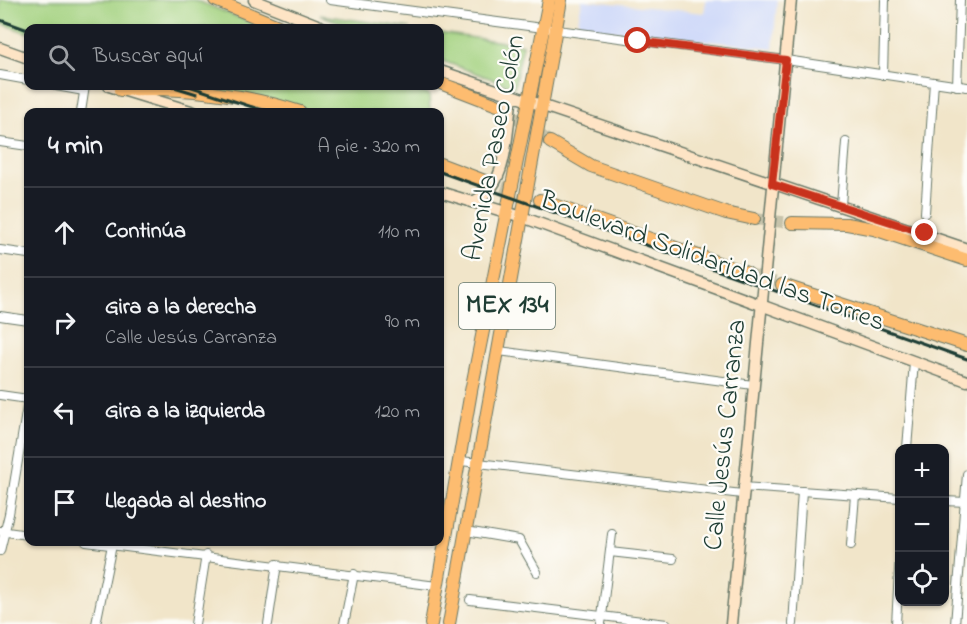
<!DOCTYPE html>
<html lang="es">
<head>
<meta charset="utf-8">
<style>
  :root { --surface:#171b24; --page:#242831; --text:#f1f3f6; --muted:#9ea1a6; --line:#363941 }
  body { margin:0; font-family:"Indie Flower",sans-serif; background:var(--page); color:var(--text) }
  .controls { position:absolute; right:18px; bottom:18px; display:grid; overflow:hidden; border-radius:12px; box-shadow:0 2px 4px #0004 }
  .controls button { width:54px; height:54px; display:grid; place-items:center; padding:0; border:0; border-bottom:2px solid var(--line); background:var(--surface); color:var(--text); font:30px sans-serif }
  .stop { position:absolute; width:18px; height:18px; margin:-14px; border:4px solid #c8321e; border-radius:50%; background:#fff }
  .stop.end { background:#c8321e; border-color:#fff; box-shadow:0 2px 6px #0008 }
  .list { margin:0; padding:0; list-style:none }
  h2 { display:flex; justify-content:space-between; align-items:center; height:78px; margin:0; padding:0 24px; font-size:26px }
  h2 small { font-size:20px; font-weight:400; color:var(--muted) }
  .list li { display:grid; grid-template-columns:39px 1fr auto; gap:18px; align-items:center; box-sizing:border-box; height:90px; padding:0 24px; border-top:2px solid var(--line) }
  .list b { display:block; font-size:22px; white-space:nowrap }
  .list p { margin:0; font-size:20px; white-space:nowrap; color:var(--muted) }
  .list em { font-size:20px; font-style:normal; color:var(--muted) }
  .icon { flex:none; width:33px; height:33px; fill:none; stroke:currentColor; stroke-width:2; stroke-linecap:round; stroke-linejoin:round }
  .map { position:relative; flex:none; width:967px; height:624px; overflow:hidden }
  .search { position:absolute; background:var(--surface); box-shadow:0 2px 4px #0004; left:24px; top:24px; width:420px; height:66px; display:flex; align-items:center; gap:15px; box-sizing:border-box; padding:0 21px; border-radius:12px; color:var(--muted); font-size:22px }
  .panel { position:absolute; background:var(--surface); box-shadow:0 2px 4px #0004; left:24px; top:108px; width:420px; height:438px; border-radius:12px }
  .map>svg:first-child { display:block }
  .built { fill:#d0daf9 }
  .green { fill:#a3d17f; stroke:#61875a; stroke-width:1.5 }
  .lines { fill:none; stroke-linecap:round; stroke-linejoin:round }
  .trunk-tunnel { stroke:#c7c3ab; stroke-width:12; stroke-dasharray:12 6; stroke-linecap:butt }
  .minor-casing { stroke:#687868; stroke-width:10 }
  .secondary-casing { stroke:#687868; stroke-width:13 }
  .primary-casing { stroke:#687868; stroke-width:14 }
  .trunk-casing { stroke:#687868; stroke-width:14 }
  .minor { stroke:#fff; stroke-width:8 }
  .secondary { stroke:#fee4c5; stroke-width:10 }
  .primary { stroke:#fdbc6f; stroke-width:12 }
  .trunk { stroke:#fdbc6f; stroke-width:12 }
  .rail { stroke:#1f3d34; stroke-width:3 }
  .route { stroke:#c8321e; stroke-width:8 }
  .labels { text-anchor:middle; dominant-baseline:central; stroke-width:4.5; stroke-linejoin:round; paint-order:stroke }
  .shield { fill:#fdfcf7; stroke:#62766e; stroke-width:1.5 }
  .shield-label { font-size:26px; font-weight:bold; fill:#1f3d34 }
  .street-label { font-size:27px; fill:#1f3d34; stroke:#fdfcf7 }
</style>
</head>
<body>
<div class="map">
<svg width="967" height="624" viewBox="0 0 967 624">
  <rect width="100%" height="100%" fill="#fdfcf7"/>
  <filter id="ink" filterUnits="userSpaceOnUse"><feTurbulence type="fractalNoise" baseFrequency=".0167" numOctaves="2"/><feDisplacementMap in="SourceGraphic" scale="12" xChannelSelector="R" yChannelSelector="G"/><feConvolveMatrix kernelMatrix="1 2 1 2 8 2 1 2 1" color-interpolation-filters="sRGB"/></filter>
  <filter id="wash" filterUnits="userSpaceOnUse"><feTurbulence type="fractalNoise" baseFrequency=".008" numOctaves="4" result="noise"/><feDisplacementMap in="SourceGraphic" scale="24" xChannelSelector="R" yChannelSelector="G"/><feGaussianBlur stdDeviation="1.35" result="paint"/><feColorMatrix in="noise" values="0 0 0 0 0 0 0 0 0 0 0 0 0 0 0 0 0 1.4 0 .05"/><feComposite in="paint" operator="in"/></filter>
  <g filter="url(#wash)">
    <rect width="100%" height="100%" fill="#f1e5c9"/>
    <path class="built" d="M582 0 704 13 706 0H777L773 48 577 27Z"/>
    <g class="green">
      <path d="M0 0H195L265 28H28V33L0 23Z"/>
      <path d="M320 15 410 28H355Z"/>
      <path d="M440 33 523 45 514 87 440 60Z"/>
      <path d="M192 86H406L429 95 430 112H290Z"/>
    </g>
  </g>
  <g filter="url(#ink)">
    <g class="lines">
      <g class="trunk-tunnel">
        <path d="M497 105 550 142"/>
        <path d="M485 181 540 200"/>
        <path d="M754 219 792 223"/>
        <path d="M747 273 782 285"/>
      </g>
      <defs>
        <g id="minor">
          <path d="M330 0 786 60 967 87"/>
          <path d="M0 75 28 80"/>
          <path d="M883 75 885 0"/>
          <path d="M56 86 84 91"/>
          <path d="M957 86 960 0"/>
          <path d="M81 112 85 86"/>
          <path d="M0 142 28 146"/>
          <path d="M841 205 846 142"/>
          <path d="M925 213 934 82"/>
          <path d="M0 250 28 254"/>
          <path d="M0 316 28 320"/>
          <path d="M499 351 753 385"/>
          <path d="M0 395 28 399"/>
          <path d="M907 448 914 362"/>
          <path d="M461 461 742 494"/>
          <path d="M743 487 900 498"/>
          <path d="M944 501 967 502"/>
          <path d="M0 531 28 535"/>
          <path d="M466 531 519 540 537 572"/>
          <path d="M86 542 437 586"/>
          <path d="M851 545 855 495"/>
          <path d="M0 551 9 514 28 401"/>
          <path d="M610 552 673 559"/>
          <path d="M470 600 667 624"/>
          <path d="M96 624 112 545"/>
          <path d="M195 624 206 555"/>
          <path d="M268 624 277 564"/>
          <path d="M344 624 354 574"/>
          <path d="M601 624 612 534"/>
          <path d="M793 624 802 491"/>
          <path d="M896 624 900 553"/>
          <path d="M955 624 967 474"/>
        </g>
        <g id="secondary">
          <path d="M254 0 325 28"/>
          <path d="M0 48 28 58"/>
          <path d="M440 71 967 249"/>
          <path d="M109 86 194 112"/>
          <path d="M440 192 522 217 967 381"/>
          <path d="M471 202C510 190 506 130 512 96"/>
          <path d="M731 624 791 0"/>
        </g>
        <g id="primary">
          <path d="M431 624 471 391 549 0"/>
          <path d="M449 624 561 0"/>
        </g>
        <g id="trunk">
          <path d="M215 0 283 28"/>
          <path d="M440 83 497 105"/>
          <path d="M120 90C177 86 246 94 300 112"/>
          <path d="M550 142 591 166 726 213 754 219"/>
          <path d="M440 164 485 181"/>
          <path d="M540 200 747 273"/>
          <path d="M792 223 847 224 874 229 967 260"/>
          <path d="M782 285 967 345"/>
        </g>
      </defs>
      <use href="#minor" class="minor-casing"/>
      <use href="#secondary" class="secondary-casing"/>
      <use href="#primary" class="primary-casing"/>
      <use href="#trunk" class="trunk-casing"/>
      <use href="#minor" class="minor"/>
      <use href="#secondary" class="secondary"/>
      <use href="#primary" class="primary"/>
      <use href="#trunk" class="trunk"/>
      <g class="rail">
        <path d="M0 20 28 30"/>
        <path d="M171 86 197 94"/>
        <path d="M189 86 267 112"/>
        <path d="M440 172 967 359"/>
      </g>
    </g>
  </g>
  <g class="lines" filter="url(#ink)">
    <path class="route" d="M638 41 786 60 772 184 925 233"/>
  </g>
  <g class="labels">
    <rect class="shield" x="459" y="283" width="96" height="46" rx="4.5"/>
    <g class="shield-label">
      <text x="507" y="306">MEX 134</text>
    </g>
    <g class="street-label">
      <text transform="translate(495 148) rotate(-79)">Avenida Paseo Colón</text>
      <text transform="translate(712 262) rotate(20)">Boulevard Solidaridad las Torres</text>
      <text transform="translate(726 435) rotate(-84)">Calle Jesús Carranza</text>
    </g>
  </g>
</svg>
<div class="controls">
<button>+</button>
<button>−</button>
<button><svg class="icon" aria-label="locate" viewBox="0 0 24 24"><circle cx="12" cy="12" r="6"/><path d="M12 2v4M12 18v4M2 12h4M18 12h4"/></svg></button>
</div>
<div class="stop" style="left:638px;top:41px"></div>
<div class="stop end" style="left:925px;top:233px"></div>
<div class="search"><svg class="icon" aria-label="search" viewBox="0 0 24 24"><circle cx="10" cy="10" r="6"/><path d="M15 15l6 6"/></svg>Buscar aquí</div>
<section class="panel">
<h2>4 min<small>A pie · 320 m</small></h2>
<ul class="list">
<li><svg class="icon" aria-label="ahead" viewBox="0 0 24 24"><path d="M12 20V5M6 11l6-6 6 6"/></svg><div><b>Continúa</b></div><em>110 m</em></li>
<li><svg class="icon" aria-label="right" viewBox="0 0 24 24"><path d="M7 20v-9h11M14 6l5 5-5 5"/></svg><div><b>Gira a la derecha</b><p>Calle Jesús Carranza</p></div><em>90 m</em></li>
<li><svg class="icon" aria-label="left" viewBox="0 0 24 24"><path d="M17 20v-9H6M10 6l-5 5 5 5"/></svg><div><b>Gira a la izquierda</b></div><em>120 m</em></li>
<li><svg class="icon" aria-label="arrive" viewBox="0 0 24 24"><path d="M6 21V4h12l-3 4 3 4H6"/></svg><div><b>Llegada al destino</b></div></li>
</ul>
</section>
</div>
</body>
</html>
